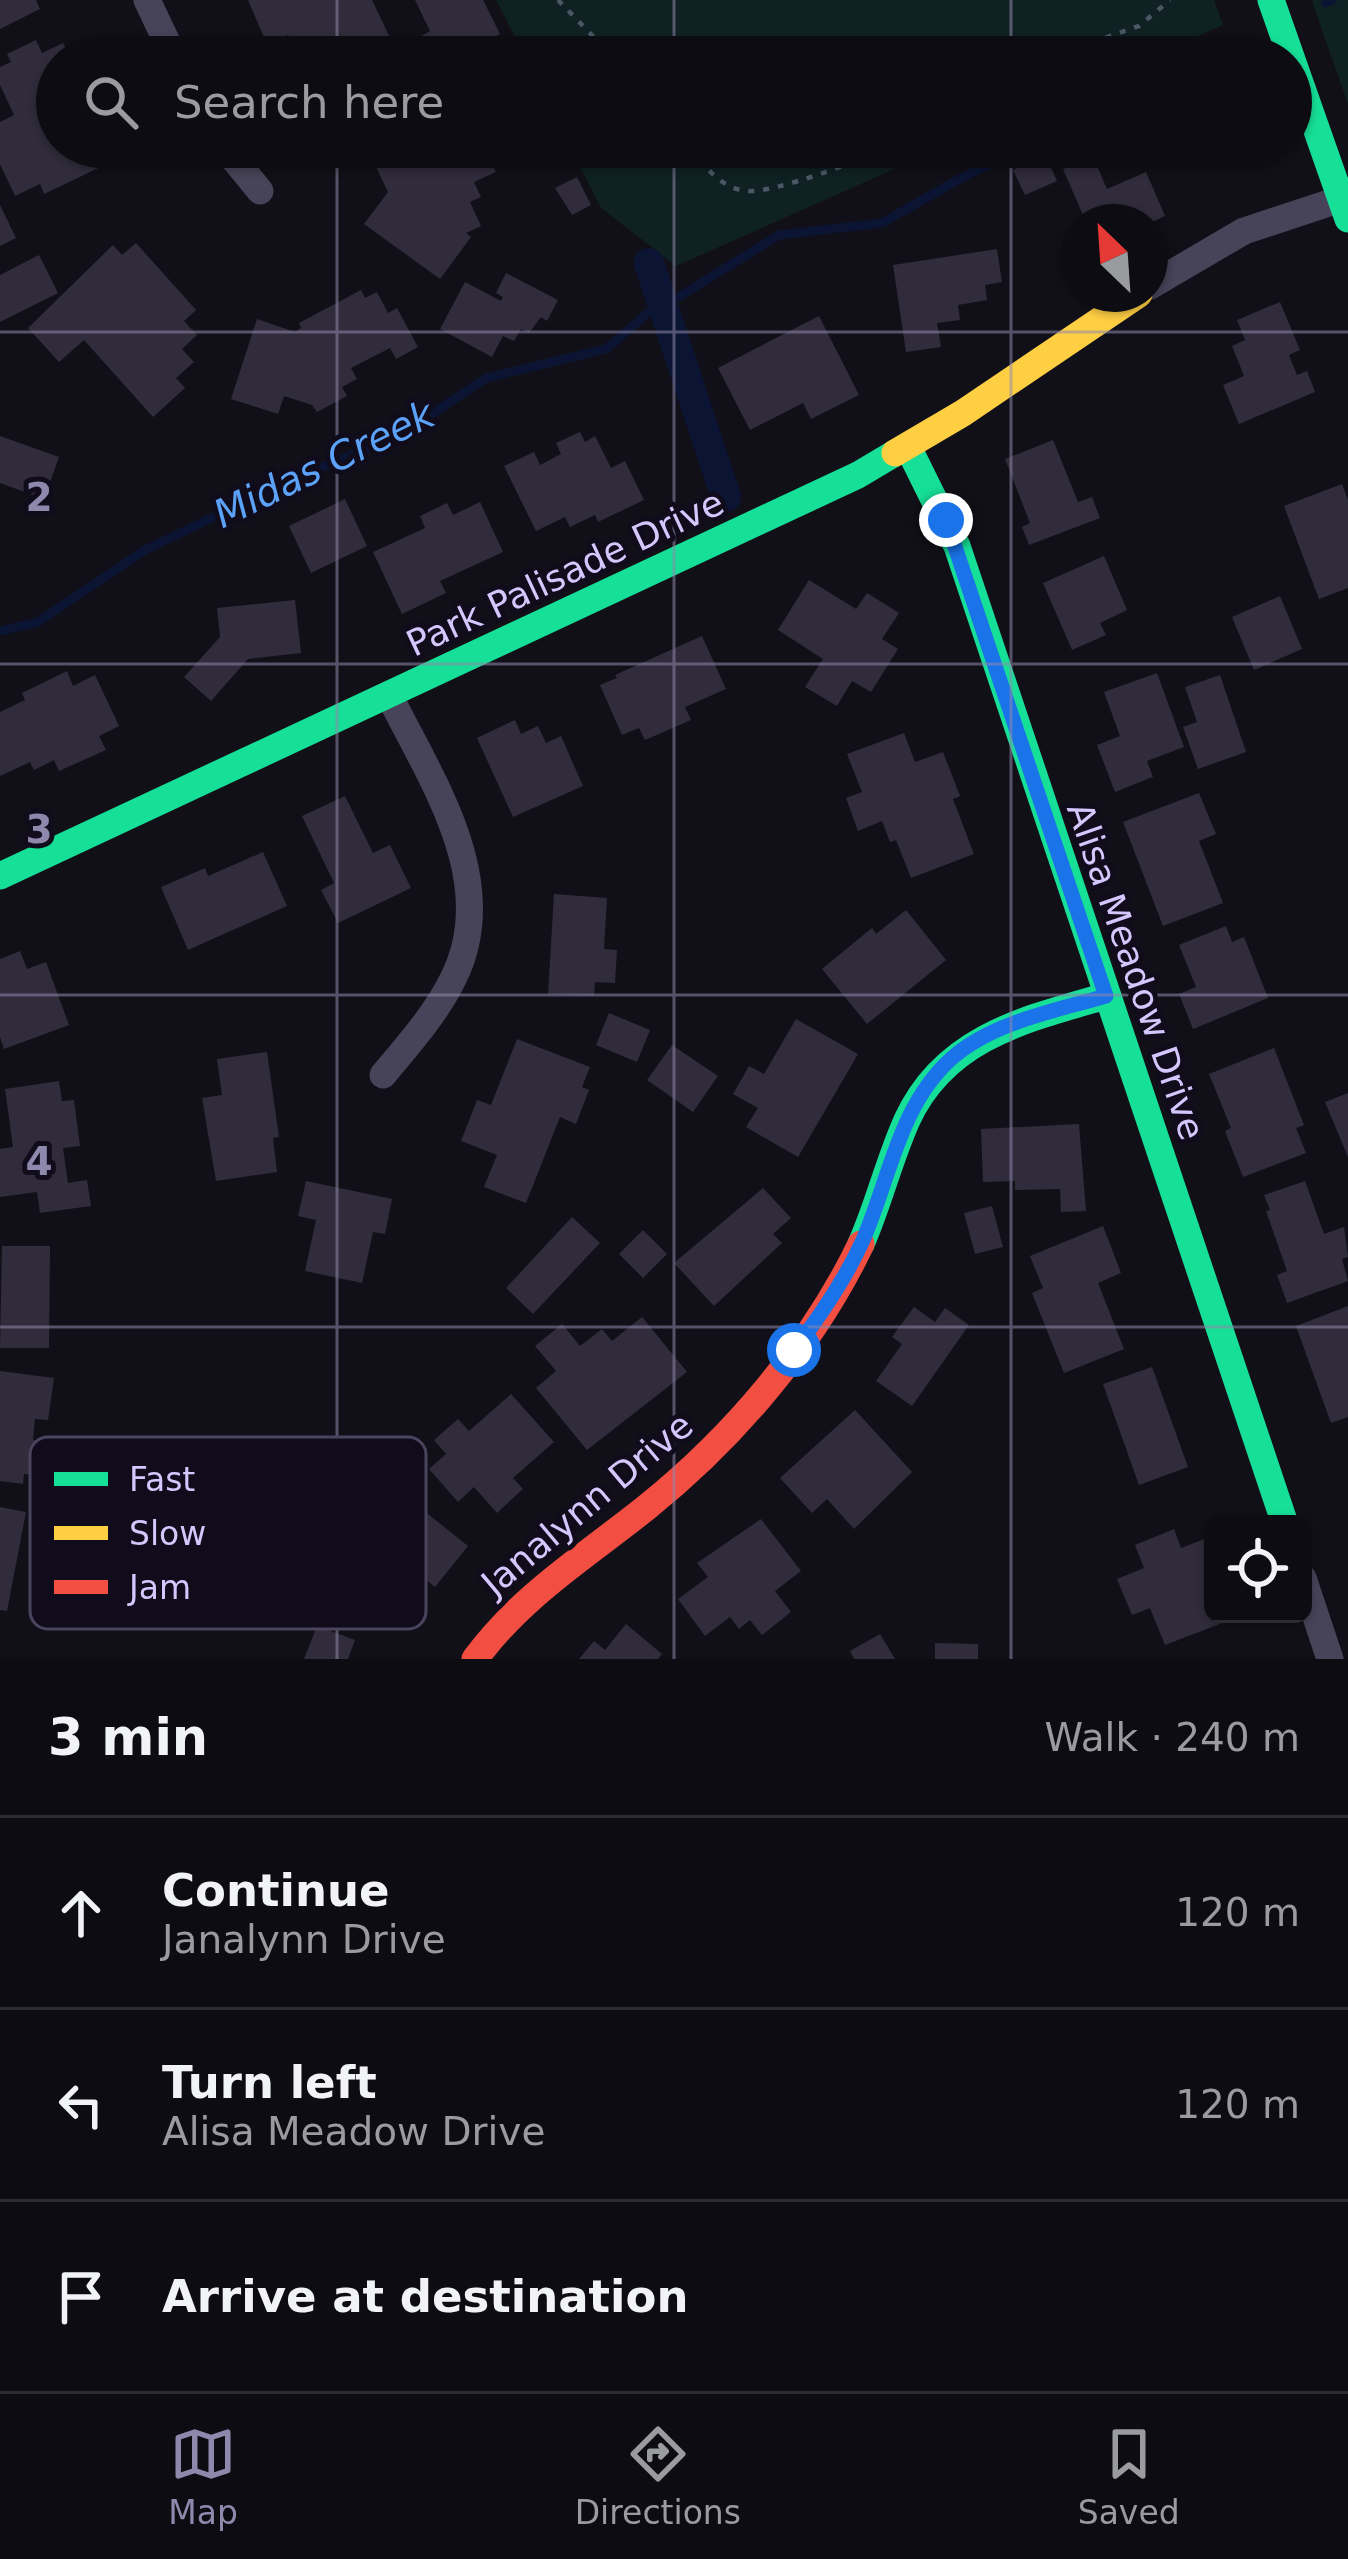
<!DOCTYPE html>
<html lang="en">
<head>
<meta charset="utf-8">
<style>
  :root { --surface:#0d0c12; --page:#16151b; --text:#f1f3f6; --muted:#9a9b9f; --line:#2d2c32; --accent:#8f88ad }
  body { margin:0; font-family:"DejaVu Sans",sans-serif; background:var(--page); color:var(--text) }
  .controls { position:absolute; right:36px; bottom:36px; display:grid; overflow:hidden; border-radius:18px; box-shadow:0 3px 9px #0004 }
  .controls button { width:108px; height:108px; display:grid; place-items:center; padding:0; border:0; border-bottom:3px solid var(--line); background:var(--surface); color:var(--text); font:60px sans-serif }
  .compass { position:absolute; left:1060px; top:204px; width:108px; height:108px; border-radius:50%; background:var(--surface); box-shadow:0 3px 9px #0004; rotate:335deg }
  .stop { position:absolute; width:36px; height:36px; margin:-27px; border:9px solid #1a73e8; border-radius:50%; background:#fff }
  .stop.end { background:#1a73e8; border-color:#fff; box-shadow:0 3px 12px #0008 }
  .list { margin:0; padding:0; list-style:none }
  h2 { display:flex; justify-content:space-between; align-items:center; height:156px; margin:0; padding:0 48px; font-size:51px }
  h2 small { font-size:39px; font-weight:400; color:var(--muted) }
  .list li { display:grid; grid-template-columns:78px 1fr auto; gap:36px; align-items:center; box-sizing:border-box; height:192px; padding:0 48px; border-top:3px solid var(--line) }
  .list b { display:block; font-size:45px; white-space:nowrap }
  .list p { margin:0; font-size:39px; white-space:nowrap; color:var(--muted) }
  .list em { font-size:39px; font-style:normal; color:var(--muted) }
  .icon { flex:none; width:66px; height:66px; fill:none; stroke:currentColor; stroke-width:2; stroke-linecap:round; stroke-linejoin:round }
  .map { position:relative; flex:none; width:1348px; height:1659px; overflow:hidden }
  .search { position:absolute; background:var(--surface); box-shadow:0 3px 9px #0004; left:36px; right:36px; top:36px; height:132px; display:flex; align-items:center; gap:30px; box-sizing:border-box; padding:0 42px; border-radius:66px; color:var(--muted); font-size:45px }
  .sheet { height:732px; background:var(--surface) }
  nav { display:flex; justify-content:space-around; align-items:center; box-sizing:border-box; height:168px; border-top:3px solid var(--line); background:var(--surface); font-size:33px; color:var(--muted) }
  nav a { display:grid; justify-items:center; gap:6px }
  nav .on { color:var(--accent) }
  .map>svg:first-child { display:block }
  .green { fill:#0f2123 }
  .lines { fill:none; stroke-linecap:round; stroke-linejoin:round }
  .stream { stroke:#0b1533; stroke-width:9 }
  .canal { stroke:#0b1533; stroke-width:30 }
  .building { fill:#302c3b }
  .path { stroke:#4a5764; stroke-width:4.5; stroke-dasharray:6 9; stroke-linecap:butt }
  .street { stroke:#474459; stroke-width:27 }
  .fast { stroke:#16e098; stroke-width:27 }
  .slow { stroke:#ffcf43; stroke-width:27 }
  .jam { stroke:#f24e42; stroke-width:27 }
  .route { stroke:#1a73e8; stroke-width:15 }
  .grid { fill:none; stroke:#8f88ad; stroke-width:3; stroke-opacity:0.55 }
  .labels { text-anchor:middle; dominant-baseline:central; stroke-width:10; stroke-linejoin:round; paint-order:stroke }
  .street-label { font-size:36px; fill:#d3c8fd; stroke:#100c1b }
  .water-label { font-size:39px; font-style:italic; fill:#5ba2f8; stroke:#100c1b }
  .key { fill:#100c1b; stroke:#4a445f; stroke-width:3 }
  .key-label { font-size:33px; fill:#d3c8fd }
  .grid-label { font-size:39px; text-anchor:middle; font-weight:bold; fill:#8f88ad; stroke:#100c1b; stroke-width:10; stroke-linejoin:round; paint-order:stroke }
</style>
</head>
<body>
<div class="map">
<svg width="1348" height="1659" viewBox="0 0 1348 1659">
  <rect width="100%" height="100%" fill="#111018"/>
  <g class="green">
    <path d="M496 0H1214L1223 25 1151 57H525Z"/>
    <path d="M1312 0H1348V104L1315 10Z"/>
    <path d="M570 147H944L676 266 601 208Z"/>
  </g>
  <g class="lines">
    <g class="stream">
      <path d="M1326 3 1332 0"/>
      <path d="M1203 57 1238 41"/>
      <path d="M677 298 779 235 882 223 961 178 1027 147"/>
      <path d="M0 631 38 622 145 550 289 481 400 435 486 378 606 349 650 311"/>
    </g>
    <path class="canal" d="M649 263 726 497"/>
  </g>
  <g class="building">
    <path d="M0 0H36L40 9 0 29Z"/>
    <path d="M248 0H372L393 44 366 57H299L288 35 267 44Z"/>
    <path d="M415 0H483L500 34 453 57H431L421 36 430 31Z"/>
    <path d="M36 40 42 53 63 43 70 57H57V147H104L111 162 44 194 40 184 15 196 0 164V122L14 115 0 85V67L11 62 7 54Z"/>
    <path d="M488 147 491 152 487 154 496 172 474 182 481 197 470 202 481 226 466 233 471 237 440 279 364 224 388 192 367 148Z"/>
    <path d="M1045 155 1057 181 1025 195 1013 170Z"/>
    <path d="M1093 157 1107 189 1146 172 1165 216 1152 222H1086L1063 169Z"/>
    <path d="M577 177 591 205 572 215 555 188Z"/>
    <path d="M0 205 16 238 0 246Z"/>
    <path d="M136 243 196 310 184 321 197 335 182 349 194 362 176 378 185 388 153 417 84 340 59 362 28 328 113 245 122 255Z"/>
    <path d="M997 249 1002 282 985 285 987 300 958 305 960 320 937 323 941 347 906 352 893 265Z"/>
    <path d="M39 255 58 293 0 322V275Z"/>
    <path d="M506 273 558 300 547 321 541 317 529 333 521 329 514 341 503 336 492 357 440 329 465 282 501 301 503 297 496 293Z"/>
    <path d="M361 290 365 298 377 292 388 313 397 308 418 347 396 359 390 348 351 368 357 379 342 387 347 396 317 412 312 405 284 396 278 414 231 399 257 319 295 332 301 328 299 323Z"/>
    <path d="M1280 302 1300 350 1289 355 1297 375 1307 371 1315 392 1239 424 1223 385 1244 376 1232 346 1245 340 1237 320Z"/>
    <path d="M819 316 859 395 811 419 803 403 750 430 718 368Z"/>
    <path d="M580 432 585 442 595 436 611 468 625 461 644 500 598 522 595 515 570 527 565 517 536 531 504 466 534 452 540 465 561 454 556 443Z"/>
    <path d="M0 436 59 457 44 499 0 483Z"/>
    <path d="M1053 440 1078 502 1092 497 1100 518 1029 545 1022 527 1030 523 1005 459Z"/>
    <path d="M1342 484 1348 500V588L1319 599 1284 506Z"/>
    <path d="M345 499 367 546 311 573 289 526Z"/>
    <path d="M480 502 503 552 440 581 446 593 402 614 373 552 425 528 420 516 447 503 453 515Z"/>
    <path d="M1104 556 1127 610 1100 623 1106 635 1072 650 1043 583Z"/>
    <path d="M809 580 856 609 867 593 899 613 882 639 898 649 871 692 852 681 837 706 805 687 823 659 778 630Z"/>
    <path d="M1280 596 1302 649 1254 670 1232 617Z"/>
    <path d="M295 600 301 653 248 659 211 701 184 677 220 637 217 608Z"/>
    <path d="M702 636 726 689 685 707 691 720 645 740 639 728 622 735 600 685 617 678 615 675Z"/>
    <path d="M67 671 73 686 95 675 119 726 99 736 106 750 59 771 54 760 34 770 30 762 0 776V712L25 700 22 693Z"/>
    <path d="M1157 673 1184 747 1147 761 1153 777 1115 792 1097 745 1120 736 1104 692Z"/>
    <path d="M1220 675 1246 752 1198 769 1183 727 1197 722 1185 687Z"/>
    <path d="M515 720 521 734 538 726 546 743 561 736 583 786 513 817 477 738Z"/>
    <path d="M904 733 915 762 943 752 960 796 953 799 974 854 911 878 896 840 890 842 882 821 858 831 846 798 862 792 847 754Z"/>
    <path d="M1199 793 1216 834 1199 841 1223 903 1163 926 1123 822Z"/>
    <path d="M345 796 373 853 390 845 411 888 338 923 321 890 334 883 302 816Z"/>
    <path d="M263 852 287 906 188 950 161 887 205 868 208 876Z"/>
    <path d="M554 894 607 898 604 949 617 950 615 983 595 982 594 996 548 994Z"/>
    <path d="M906 910 946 960 867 1024 822 969 872 928 876 934Z"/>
    <path d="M1226 926 1232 942 1244 937 1268 998 1193 1029 1179 994 1196 987 1179 945Z"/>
    <path d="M20 951 27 969 46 962 69 1025 4 1049 0 1037V959Z"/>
    <path d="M609 1013 650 1030 637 1062 596 1045Z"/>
    <path d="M796 1019 858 1054 798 1157 746 1127 758 1108 733 1094 749 1066 764 1074Z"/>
    <path d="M517 1039 590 1067 582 1087 589 1090 576 1124 560 1117 526 1203 484 1187 497 1155 461 1141 477 1100 491 1105Z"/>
    <path d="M672 1045 718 1076 693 1112 647 1080Z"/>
    <path d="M1274 1048 1304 1125 1296 1128 1306 1153 1243 1177 1225 1131 1231 1128 1209 1074Z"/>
    <path d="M267 1052 279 1137 273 1138 277 1172 216 1181 202 1098 222 1095 217 1059Z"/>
    <path d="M59 1081 62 1101 74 1100 80 1146 63 1148 68 1183 87 1180 91 1206 40 1213 37 1192 0 1197V1149L13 1147 5 1089Z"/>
    <path d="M1348 1093V1157L1325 1102Z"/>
    <path d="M1079 1124 1086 1211 1061 1212 1060 1189 1015 1190V1181L983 1182 981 1129Z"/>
    <path d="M306 1181 392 1199 385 1234 373 1232 362 1283 305 1271 316 1220 298 1216Z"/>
    <path d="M1305 1181 1324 1234 1344 1227 1348 1257 1342 1259 1348 1281 1287 1303 1277 1275 1287 1271 1266 1211 1270 1210 1264 1195Z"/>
    <path d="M763 1188 791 1218 773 1234 782 1243 714 1306 674 1263Z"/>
    <path d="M992 1206 1003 1247 975 1254 964 1213Z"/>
    <path d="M572 1217 600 1243 533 1314 506 1288Z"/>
    <path d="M1103 1226 1121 1273 1098 1283 1124 1349 1064 1373 1032 1293 1043 1288 1030 1256Z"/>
    <path d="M643 1230 667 1254 643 1278 619 1254Z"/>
    <path d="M2 1246H50L49 1348H0Z"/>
    <path d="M1348 1306V1417L1331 1423 1296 1326Z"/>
    <path d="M914 1307 935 1322 945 1308 969 1325 912 1406 876 1381 902 1344 892 1337Z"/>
    <path d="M642 1317 687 1372 587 1450 536 1388 556 1371 535 1346 562 1324 580 1346 602 1329 612 1341Z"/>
    <path d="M1152 1367 1188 1467 1139 1485 1103 1384Z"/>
    <path d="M0 1371 54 1378 48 1420 35 1419 33 1440 58 1444 53 1477 24 1474 23 1484 0 1481Z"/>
    <path d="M511 1394 554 1442 513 1478 523 1489 497 1513 474 1487 458 1502 429 1469 446 1454 434 1440 458 1419 469 1431Z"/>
    <path d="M855 1410 912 1472 854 1529 827 1499 812 1513 780 1478Z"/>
    <path d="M394 1487 468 1546 435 1587 420 1575 386 1617 327 1570Z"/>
    <path d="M0 1507 26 1512 7 1611 0 1610Z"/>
    <path d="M761 1519 801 1571 775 1591 791 1612 762 1635 750 1620 739 1629 730 1617 705 1636 678 1599 708 1577 697 1563Z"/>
    <path d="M1174 1529 1181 1548 1210 1537 1213 1574 1207 1577 1213 1592V1614H1222L1225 1622 1165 1645 1150 1608 1132 1615 1117 1579 1144 1568 1135 1545Z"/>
    <path d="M626 1624 662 1654 658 1659H579L594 1641 605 1650Z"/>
    <path d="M317 1626 355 1640 348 1659H304Z"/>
    <path d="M880 1634 895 1659H854L850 1651Z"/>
    <path d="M935 1643 978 1644V1659H935Z"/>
  </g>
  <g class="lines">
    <g class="path">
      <path d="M558 0 613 57"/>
      <path d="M1049 57 1139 26 1170 0"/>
      <path d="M691 147C703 166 723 190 748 191 775 193 863 159 891 147"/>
    </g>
    <g class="street">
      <path d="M147 0 174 57"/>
      <path d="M224 147 260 191"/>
      <path d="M1150 286 1244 231 1341 199"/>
      <path d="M383 1075C409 1044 435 1015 453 979 502 882 431 780 389 695"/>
      <path d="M1303 1578 1330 1659"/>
    </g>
    <g class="fast">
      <path d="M1271 0 1348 219"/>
      <path d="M908 447 957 546 1285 1524"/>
      <path d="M0 876 858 475 895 453"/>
      <path d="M861 1244C879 1203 889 1160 907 1120 945 1037 1026 1019 1106 996"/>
    </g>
    <path class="slow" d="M895 453 963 413 1139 294"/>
    <path class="jam" d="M475 1659C522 1595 586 1556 647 1507 734 1437 813 1344 861 1244"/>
  </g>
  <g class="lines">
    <path class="route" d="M794 1350C821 1315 845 1280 863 1240 890 1178 899 1105 952 1058 993 1022 1055 1011 1106 996L946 520"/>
  </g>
  <path class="grid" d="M337 0V57M674 0V57M1011 0V57M337 147V1659M674 147V1659M1011 147V1659M0 332H1348M0 664H1348M0 995H1348M0 1327H1348"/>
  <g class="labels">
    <g class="street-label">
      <text transform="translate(565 573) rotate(-25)">Park Palisade Drive</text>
      <text transform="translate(1136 971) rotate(71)">Alisa Meadow Drive</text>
      <text transform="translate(587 1504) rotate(-40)">Janalynn Drive</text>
    </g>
    <g class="water-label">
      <text transform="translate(324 464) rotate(-26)">Midas Creek</text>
    </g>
  </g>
  <rect x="30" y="1437" width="396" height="192" rx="18" class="key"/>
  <rect x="54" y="1472" width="54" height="14" fill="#16e098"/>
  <rect x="54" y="1526" width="54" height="14" fill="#ffcf43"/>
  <rect x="54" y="1580" width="54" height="14" fill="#f24e42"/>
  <g class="key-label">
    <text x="129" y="1491">Fast</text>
    <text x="129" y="1545">Slow</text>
    <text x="129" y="1599">Jam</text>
  </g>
  <g class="grid-label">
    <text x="39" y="511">2</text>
    <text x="39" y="843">3</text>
    <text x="39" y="1175">4</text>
  </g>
</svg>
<div class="controls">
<button><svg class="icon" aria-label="locate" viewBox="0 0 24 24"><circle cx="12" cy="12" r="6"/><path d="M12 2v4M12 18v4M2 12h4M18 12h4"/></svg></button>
</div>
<svg class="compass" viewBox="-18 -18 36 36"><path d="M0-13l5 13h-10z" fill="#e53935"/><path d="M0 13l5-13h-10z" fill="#9a9b9f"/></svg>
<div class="stop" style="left:794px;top:1350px"></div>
<div class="stop end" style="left:946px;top:520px"></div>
<div class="search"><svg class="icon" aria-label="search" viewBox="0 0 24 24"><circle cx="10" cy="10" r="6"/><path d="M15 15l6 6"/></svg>Search here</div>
</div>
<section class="sheet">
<h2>3 min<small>Walk · 240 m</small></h2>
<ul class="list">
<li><svg class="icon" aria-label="ahead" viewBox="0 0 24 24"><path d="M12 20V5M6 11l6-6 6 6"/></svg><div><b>Continue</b><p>Janalynn Drive</p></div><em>120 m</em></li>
<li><svg class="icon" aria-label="left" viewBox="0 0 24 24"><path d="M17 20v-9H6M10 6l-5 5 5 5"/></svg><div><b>Turn left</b><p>Alisa Meadow Drive</p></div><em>120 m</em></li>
<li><svg class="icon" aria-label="arrive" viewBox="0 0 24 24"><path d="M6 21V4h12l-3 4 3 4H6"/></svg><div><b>Arrive at destination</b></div></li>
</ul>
</section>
<nav>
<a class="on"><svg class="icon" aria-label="map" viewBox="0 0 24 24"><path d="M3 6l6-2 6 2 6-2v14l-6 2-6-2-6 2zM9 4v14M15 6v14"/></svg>Map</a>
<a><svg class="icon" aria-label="directions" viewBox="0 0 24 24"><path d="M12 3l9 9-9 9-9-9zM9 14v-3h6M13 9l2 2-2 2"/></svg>Directions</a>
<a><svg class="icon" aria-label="saved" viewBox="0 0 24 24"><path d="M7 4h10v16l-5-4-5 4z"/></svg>Saved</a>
</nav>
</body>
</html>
